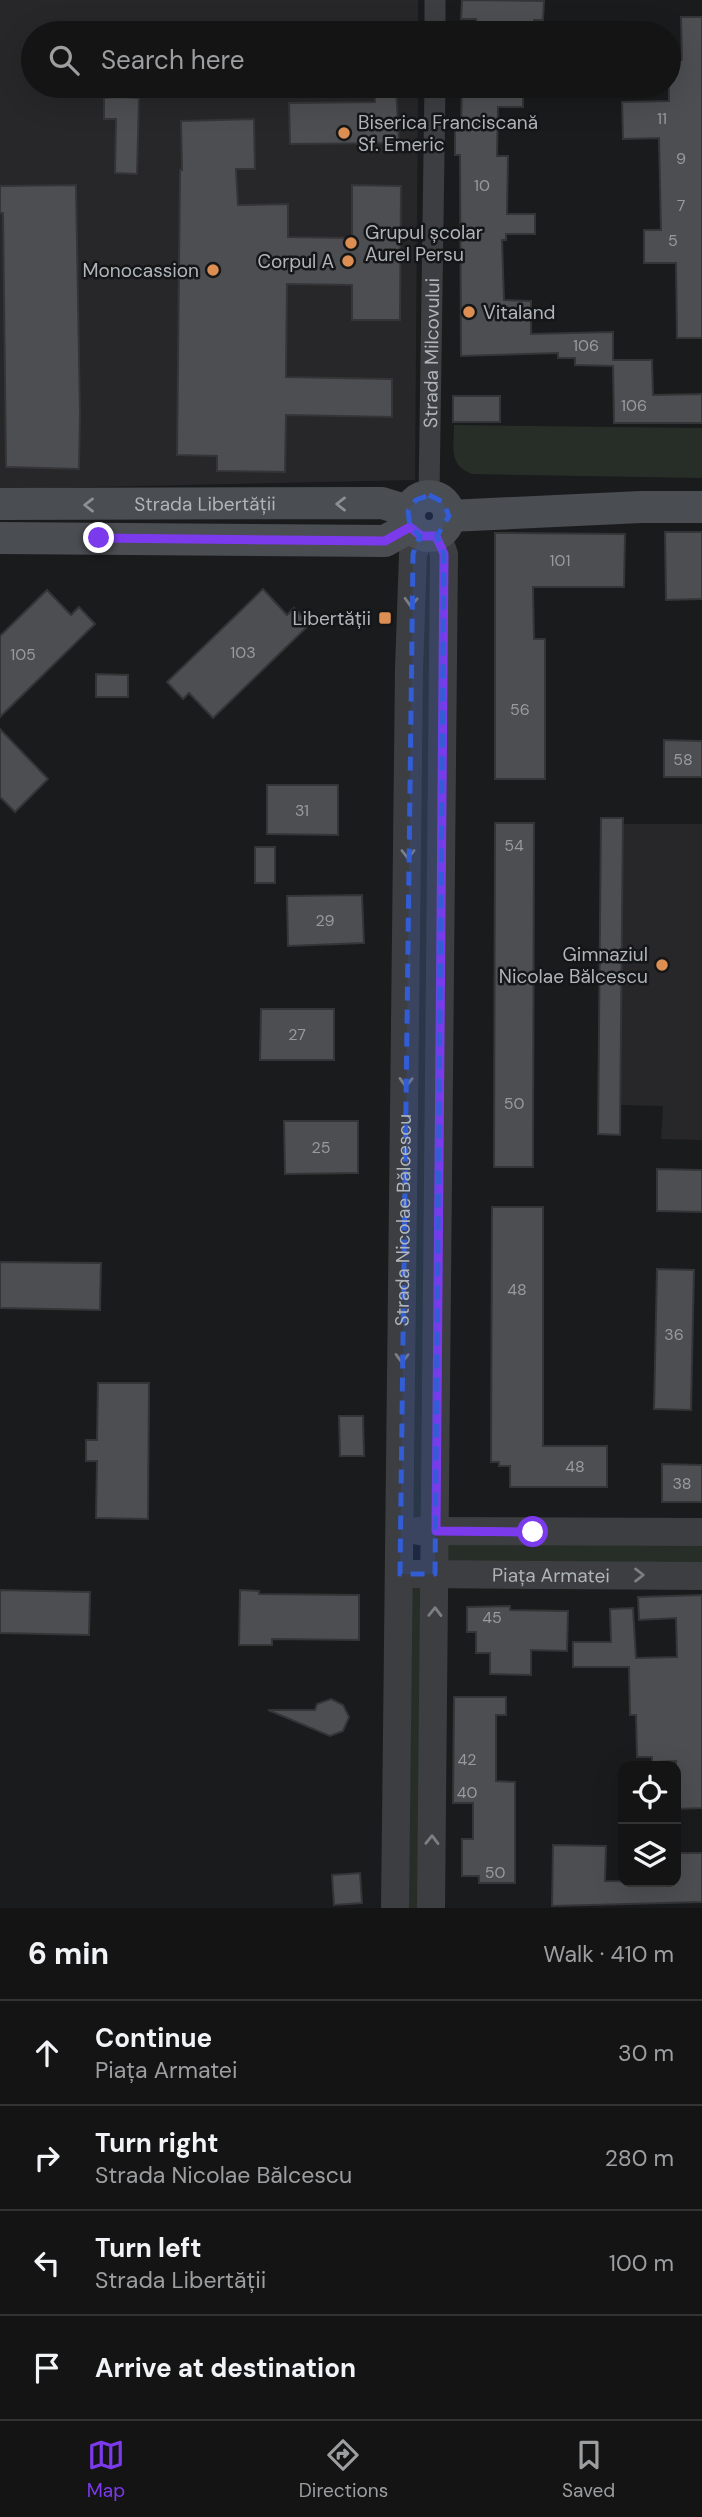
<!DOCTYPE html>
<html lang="en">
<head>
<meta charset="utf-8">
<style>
  :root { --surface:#141415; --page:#1d1d1e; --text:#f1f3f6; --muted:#9d9ea0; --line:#333334; --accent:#7c3aed }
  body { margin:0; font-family:"DM Sans",sans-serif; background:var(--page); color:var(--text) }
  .controls { position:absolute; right:21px; bottom:21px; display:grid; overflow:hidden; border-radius:14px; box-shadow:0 7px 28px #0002 }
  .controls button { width:63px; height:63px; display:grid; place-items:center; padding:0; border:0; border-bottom:2px solid var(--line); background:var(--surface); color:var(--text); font:35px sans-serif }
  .stop { position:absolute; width:21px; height:21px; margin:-16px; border:5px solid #7c3aed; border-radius:50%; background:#fff }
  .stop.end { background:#7c3aed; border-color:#fff; box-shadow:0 2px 7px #0008 }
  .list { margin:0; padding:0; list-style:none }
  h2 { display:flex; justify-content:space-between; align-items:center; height:91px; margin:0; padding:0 28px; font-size:30px }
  h2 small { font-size:23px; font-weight:400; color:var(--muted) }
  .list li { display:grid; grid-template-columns:46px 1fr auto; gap:21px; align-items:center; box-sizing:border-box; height:105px; padding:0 28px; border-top:2px solid var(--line) }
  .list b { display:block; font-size:26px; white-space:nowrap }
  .list p { margin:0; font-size:23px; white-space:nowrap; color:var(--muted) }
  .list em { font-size:23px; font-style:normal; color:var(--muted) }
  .icon { flex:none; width:38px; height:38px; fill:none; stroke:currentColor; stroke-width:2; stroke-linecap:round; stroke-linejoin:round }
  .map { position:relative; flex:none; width:702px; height:1908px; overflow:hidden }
  .search { position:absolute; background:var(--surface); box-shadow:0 7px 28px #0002; left:21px; right:21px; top:21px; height:77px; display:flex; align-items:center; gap:18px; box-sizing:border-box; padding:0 24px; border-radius:38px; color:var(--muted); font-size:26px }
  .sheet { height:511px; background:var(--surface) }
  nav { display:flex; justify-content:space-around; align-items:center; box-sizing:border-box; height:98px; border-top:2px solid var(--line); background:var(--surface); font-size:19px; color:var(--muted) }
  nav a { display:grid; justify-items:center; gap:4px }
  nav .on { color:var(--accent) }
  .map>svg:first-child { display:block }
  .built { fill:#272729 }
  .green { fill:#272e27 }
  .building { fill:#4d4e51; stroke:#353538; stroke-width:2 }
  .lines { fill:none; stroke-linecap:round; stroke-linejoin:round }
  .minor { stroke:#3c3e41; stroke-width:21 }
  .tertiary { stroke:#3c3e41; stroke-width:28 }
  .secondary { stroke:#4a4d51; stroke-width:32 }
  .oneway { stroke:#8c9195 }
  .oneway2 { stroke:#7b7f84 }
  .route { stroke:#7c3aed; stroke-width:9 }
  .marked { fill:#335dd4; fill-opacity:0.2; stroke:#335dd4; stroke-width:5; stroke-dasharray:14 9; stroke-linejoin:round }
  .poi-dot { fill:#dd8e52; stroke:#151617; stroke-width:2.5 }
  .labels { text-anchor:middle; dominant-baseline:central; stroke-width:5; stroke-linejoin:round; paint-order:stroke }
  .number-label { font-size:16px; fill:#969ba0 }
  .poi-label { font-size:19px; fill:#afb5ba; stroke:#151617; text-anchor:end }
  .street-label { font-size:19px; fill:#afb5ba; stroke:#151617 }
</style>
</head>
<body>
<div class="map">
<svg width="702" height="1908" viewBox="0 0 702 1908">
  <rect width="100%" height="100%" fill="#1a1b1c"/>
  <g class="built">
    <path d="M0 0H418V33H33V86H418L415 480 0 489Z"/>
    <path d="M623 824H702V1140L661 1139 663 1106 620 1105Z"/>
  </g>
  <g class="green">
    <path d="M454 425 702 428V478L472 474C448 465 454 447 454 425Z"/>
    <path d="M413 554H444L436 1531 702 1532V1576L435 1574 431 1908H395L400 1574H435V1531H400Z"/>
  </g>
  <g class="building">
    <path d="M462 0 544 1 543 20H534V33H506V23L477 24 476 19H461Z"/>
    <path d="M681 17H702V338H677L676 263H644V230H661L659 138 623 139 622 102 669 101V60H682Z"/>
    <path d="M375 86H396L399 143 290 144 289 103 375 102Z"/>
    <path d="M462 86H523V107H498L497 156H508L507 214H535V234H506V240H502L504 300 531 301V334L613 332V360H652L653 395 702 394V423H614L613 366 575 365V358H558V353L461 356 460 155H455V126H461Z"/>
    <path d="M117 97 139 98 137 174 115 173 116 119H104V98Z"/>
    <path d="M254 119 255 169H236L238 205 288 204V237L352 238V185L401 186 400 320H352V285L287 284 286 377 392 379V417L286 415 285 472 217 471V456L177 455 180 170H182L181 121Z"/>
    <path d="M76 185 80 415 79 469 6 467 3 213H0V186Z"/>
    <rect x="453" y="396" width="47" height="26"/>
    <path d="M665 532H702V599L666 600Z"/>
    <path d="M495 533 625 534 624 587H533L534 639H545V779H495Z"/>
    <path d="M263 589 287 615 294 608 310 624 213 718 189 693 183 699 167 682Z"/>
    <path d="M47 590 71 615 79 607 95 624 0 717V636Z"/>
    <path d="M96 674 128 675V697H96Z"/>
    <path d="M0 729 48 779 15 812 0 797Z"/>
    <path d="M664 740 702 741V777H664Z"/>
    <path d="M267 785H338V835L267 834Z"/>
    <path d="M601 818H623L620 1135 598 1134Z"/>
    <path d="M495 823H534L533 1167H494Z"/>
    <rect x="255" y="847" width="20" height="36"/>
    <path d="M362 895 364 943 288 946 287 896Z"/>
    <path d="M261 1009H334V1060H260Z"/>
    <path d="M284 1121H358V1173L285 1174Z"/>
    <path d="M657 1169 702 1170V1212L657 1211Z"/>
    <path d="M492 1207H543V1446H607V1487H510V1466H499V1462H491Z"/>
    <path d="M0 1262 101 1263 100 1310 0 1308Z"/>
    <path d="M657 1269 694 1270 691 1410 654 1409Z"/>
    <path d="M98 1383H149L148 1519 96 1518 97 1461H86V1440H97Z"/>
    <path d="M339 1416H363L364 1456H340Z"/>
    <path d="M662 1464 702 1465V1502H662Z"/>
    <path d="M0 1590 90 1592 89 1635 0 1633Z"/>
    <path d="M240 1590 259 1591V1594L359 1595V1640L272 1639V1645H239Z"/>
    <path d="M702 1595V1808L676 1809V1761L652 1762V1757H637L636 1715H630L629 1667H573V1642H611L610 1609 633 1608 636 1658 677 1657 676 1618 639 1620 638 1597Z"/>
    <path d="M510 1606V1610L568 1611 567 1651 531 1650V1675L490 1674V1653H476V1632H467V1607Z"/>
    <path d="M454 1697H506V1715H496V1781L515 1782V1883H479V1876H462V1839H473V1803H453Z"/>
    <path d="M331 1699 343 1705 349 1717 343 1731 330 1736 268 1710H315L317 1704Z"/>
    <path d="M553 1845 606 1846 605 1881 676 1882V1867H680V1853H702V1902L552 1906Z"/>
    <path d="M360 1873 362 1903 334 1905 332 1875Z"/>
  </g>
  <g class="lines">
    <g class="minor">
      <path d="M435 33V0"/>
      <path id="s1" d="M429 495 435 86"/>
    </g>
    <g class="tertiary">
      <path d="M418 1531 702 1532"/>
      <path id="s2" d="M416 1574 702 1576"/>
      <path id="s3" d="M395 1908 409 669 413 554 420 536"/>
      <path d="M431 1908 444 554 437 536"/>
    </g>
    <g class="secondary">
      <circle cx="429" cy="516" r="20"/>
      <path id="s4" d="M0 504 382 503 408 511"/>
      <path d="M449 516 641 507H702"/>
      <path d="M0 538 385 541 410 527"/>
    </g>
  </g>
  <defs><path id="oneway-chevron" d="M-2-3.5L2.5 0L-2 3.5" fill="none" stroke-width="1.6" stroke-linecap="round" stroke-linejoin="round" transform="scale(1.75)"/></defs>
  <g class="oneway">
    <use href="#oneway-chevron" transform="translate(341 504) rotate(180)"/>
    <use href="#oneway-chevron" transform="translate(89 505) rotate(-180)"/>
  </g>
  <g class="oneway2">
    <use href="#oneway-chevron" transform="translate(411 602) rotate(92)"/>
    <use href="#oneway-chevron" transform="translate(408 854) rotate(90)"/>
    <use href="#oneway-chevron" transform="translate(406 1082) rotate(91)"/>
    <use href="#oneway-chevron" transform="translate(402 1358) rotate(91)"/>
    <use href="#oneway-chevron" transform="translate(639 1575)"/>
    <use href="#oneway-chevron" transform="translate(435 1612) rotate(-89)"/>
    <use href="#oneway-chevron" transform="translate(432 1840) rotate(-89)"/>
  </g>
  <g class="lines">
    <path class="route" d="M99 538 385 541 410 527 421 536H436L444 554 436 1531 533 1532"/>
  </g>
  <path class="marked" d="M429 495 443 502 449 516 437 536 444 554 435 1574H400L413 554 420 536 410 527 408 511 416 500Z"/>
  <g class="poi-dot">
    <circle cx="344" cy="133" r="7"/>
    <circle cx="351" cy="243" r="7"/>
    <circle cx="348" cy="261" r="7"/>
    <circle cx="213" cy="270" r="7"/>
    <circle cx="469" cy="312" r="7"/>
    <rect x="378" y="611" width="14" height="14" rx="3.5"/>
    <circle cx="662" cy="965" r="7"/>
  </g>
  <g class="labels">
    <g class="number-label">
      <text x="662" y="118">11</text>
      <text x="681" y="158">9</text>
      <text x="482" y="185">10</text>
      <text x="681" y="205">7</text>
      <text x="673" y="240">5</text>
      <text x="586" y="345">106</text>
      <text x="634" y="405">106</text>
      <text x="560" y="560">101</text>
      <text x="243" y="652">103</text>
      <text x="23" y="654">105</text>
      <text x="520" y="709">56</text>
      <text x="683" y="759">58</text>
      <text x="302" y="810">31</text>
      <text x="514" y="845">54</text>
      <text x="325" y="920">29</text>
      <text x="297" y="1034">27</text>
      <text x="514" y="1103">50</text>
      <text x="321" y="1147">25</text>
      <text x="517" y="1289">48</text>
      <text x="674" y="1334">36</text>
      <text x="575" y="1466">48</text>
      <text x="682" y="1483">38</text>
      <text x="492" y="1617">45</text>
      <text x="467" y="1759">42</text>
      <text x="467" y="1792">40</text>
      <text x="495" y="1872">50</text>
    </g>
    <g class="poi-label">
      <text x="358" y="122" text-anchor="start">Biserica Franciscană<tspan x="358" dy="22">Sf. Emeric</tspan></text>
      <text x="365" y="232" text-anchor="start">Grupul școlar<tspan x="365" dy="22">Aurel Persu</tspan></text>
      <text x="334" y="261">Corpul A</text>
      <text x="199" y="270">Monocassion</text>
      <text x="483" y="312" text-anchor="start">Vitaland</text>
      <text x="371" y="618">Libertății</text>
      <text x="648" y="954">Gimnaziul<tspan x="648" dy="22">Nicolae Bălcescu</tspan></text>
    </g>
    <g class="street-label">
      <text stroke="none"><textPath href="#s1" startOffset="142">Strada Milcovului</textPath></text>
      <text stroke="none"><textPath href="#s4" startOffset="205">Strada Libertății</textPath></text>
      <text stroke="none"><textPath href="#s3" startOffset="688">Strada Nicolae Bălcescu</textPath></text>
      <text stroke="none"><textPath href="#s2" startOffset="135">Piața Armatei</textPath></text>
    </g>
  </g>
</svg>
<div class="controls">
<button><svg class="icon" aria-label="locate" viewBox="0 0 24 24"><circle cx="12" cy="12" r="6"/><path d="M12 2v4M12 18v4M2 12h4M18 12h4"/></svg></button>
<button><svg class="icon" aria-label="layers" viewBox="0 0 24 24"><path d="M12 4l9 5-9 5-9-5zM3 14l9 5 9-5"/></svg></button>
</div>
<div class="stop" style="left:533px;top:1532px"></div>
<div class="stop end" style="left:99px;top:538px"></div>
<div class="search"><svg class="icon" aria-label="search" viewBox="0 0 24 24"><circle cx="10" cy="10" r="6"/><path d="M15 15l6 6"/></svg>Search here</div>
</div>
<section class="sheet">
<h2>6 min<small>Walk · 410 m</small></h2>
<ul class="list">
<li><svg class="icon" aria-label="ahead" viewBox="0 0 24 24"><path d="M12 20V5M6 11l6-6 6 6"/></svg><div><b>Continue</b><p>Piața Armatei</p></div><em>30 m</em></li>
<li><svg class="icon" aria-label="right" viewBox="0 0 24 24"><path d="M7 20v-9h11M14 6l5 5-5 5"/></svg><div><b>Turn right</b><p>Strada Nicolae Bălcescu</p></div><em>280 m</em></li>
<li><svg class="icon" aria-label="left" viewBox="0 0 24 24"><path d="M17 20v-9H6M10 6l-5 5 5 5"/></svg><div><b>Turn left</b><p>Strada Libertății</p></div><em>100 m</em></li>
<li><svg class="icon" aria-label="arrive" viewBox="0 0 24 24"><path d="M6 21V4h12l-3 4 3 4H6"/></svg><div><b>Arrive at destination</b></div></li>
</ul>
</section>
<nav>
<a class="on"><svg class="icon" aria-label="map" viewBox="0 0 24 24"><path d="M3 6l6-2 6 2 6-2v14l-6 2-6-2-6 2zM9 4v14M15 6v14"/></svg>Map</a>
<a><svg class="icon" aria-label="directions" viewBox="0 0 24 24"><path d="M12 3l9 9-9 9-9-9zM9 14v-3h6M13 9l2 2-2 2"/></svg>Directions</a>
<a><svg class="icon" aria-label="saved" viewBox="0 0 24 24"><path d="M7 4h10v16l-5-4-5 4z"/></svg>Saved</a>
</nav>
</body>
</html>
